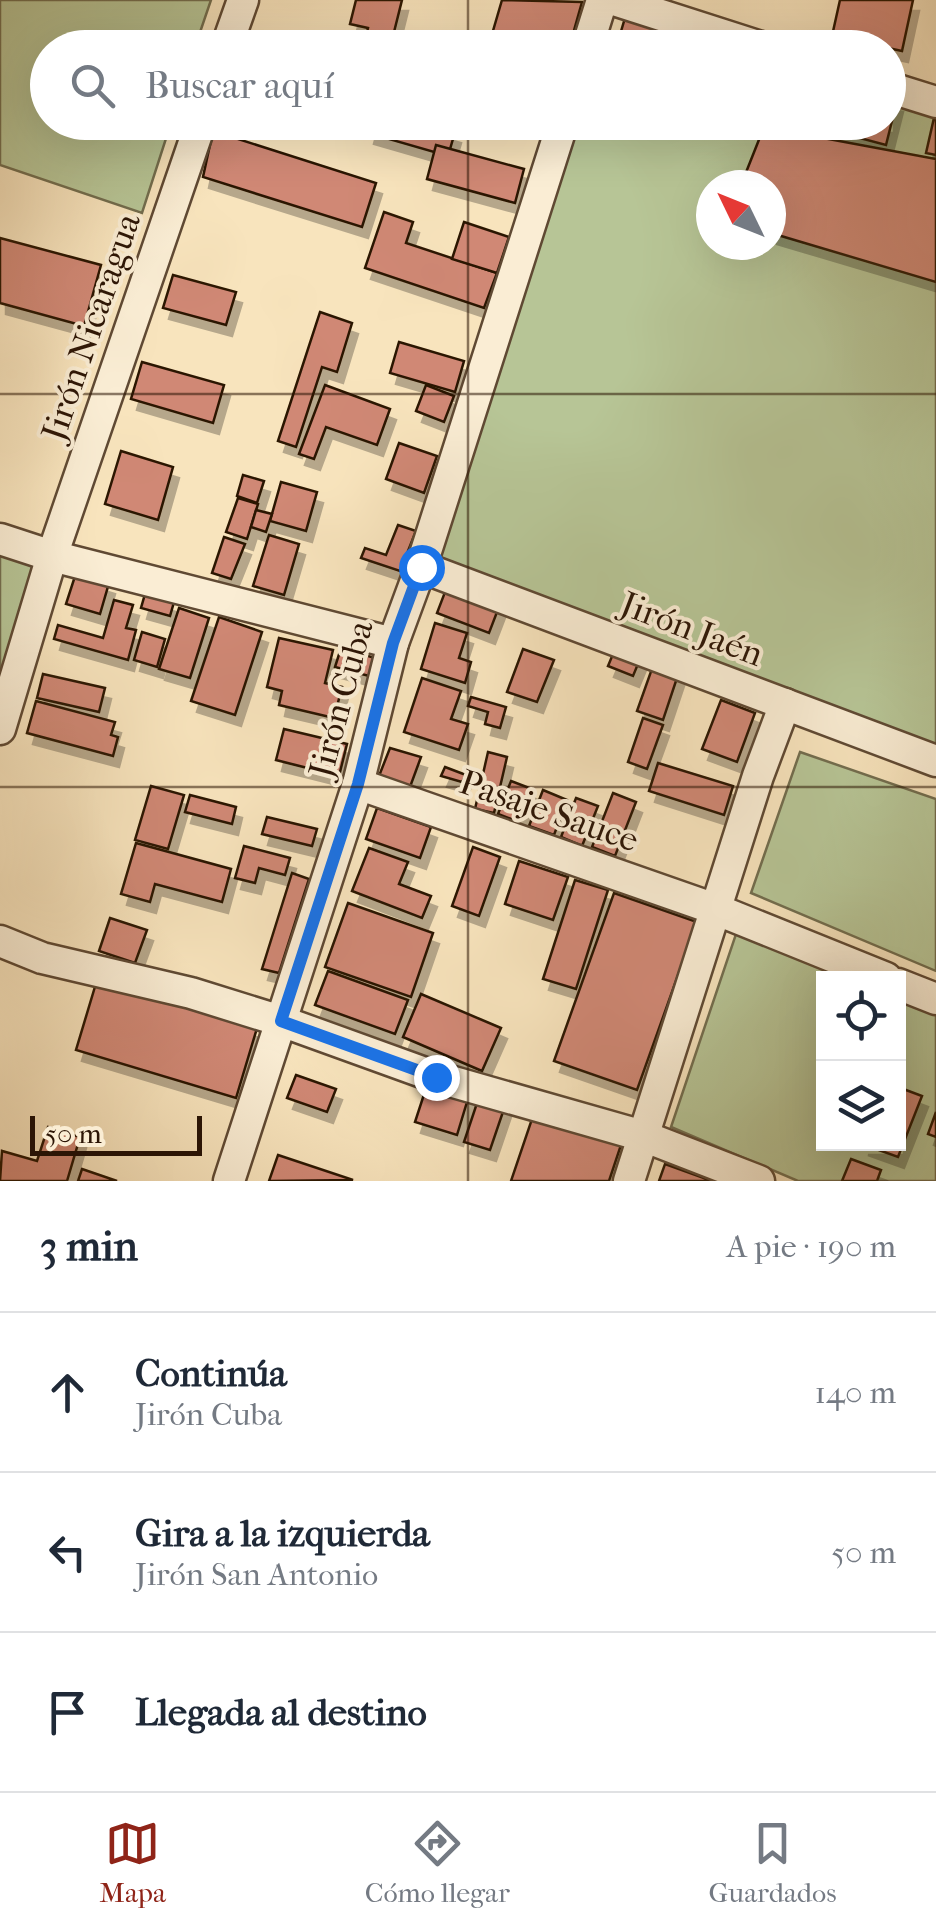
<!DOCTYPE html>
<html lang="es">
<head>
<meta charset="utf-8">
<style>
  :root { --surface:#fff; --page:#f6f6f7; --text:#1f2937; --muted:#747a83; --line:#e0e1e3; --accent:#8f2418 }
  body { margin:0; font-family:"IM FELL French Canon",serif; background:var(--page); color:var(--text) }
  .controls { position:absolute; right:30px; bottom:30px; display:grid; overflow:hidden; border-radius:0px; box-shadow:0 10px 40px #0002 }
  .controls button { width:90px; height:90px; display:grid; place-items:center; padding:0; border:0; border-bottom:2px solid var(--line); background:var(--surface); color:var(--text); font:50px sans-serif }
  .compass { position:absolute; left:696px; top:170px; width:90px; height:90px; border-radius:50%; background:var(--surface); box-shadow:0 10px 40px #0002; rotate:313deg }
  .scale { position:absolute; left:30px; bottom:25px; width:172px; box-sizing:border-box; padding-left:10px; border:5px solid #2c1505; border-top:0; font-size:28px; line-height:35px; white-space:nowrap; color:#2c1505; -webkit-text-stroke:8px #faedd4; paint-order:stroke }
  .stop { position:absolute; width:30px; height:30px; margin:-22px; border:8px solid #1a73e8; border-radius:50%; background:#fff }
  .stop.end { background:#1a73e8; border-color:#fff; box-shadow:0 2px 10px #0008 }
  .list { margin:0; padding:0; list-style:none }
  h2 { display:flex; justify-content:space-between; align-items:center; height:130px; margin:0; padding:0 40px; font-size:42px }
  h2 small { font-size:32px; font-weight:400; color:var(--muted) }
  .list li { display:grid; grid-template-columns:65px 1fr auto; gap:30px; align-items:center; box-sizing:border-box; height:160px; padding:0 40px; border-top:2px solid var(--line) }
  .list b { display:block; font-size:38px; white-space:nowrap }
  .list p { margin:0; font-size:32px; white-space:nowrap; color:var(--muted) }
  .list em { font-size:32px; font-style:normal; color:var(--muted) }
  .icon { flex:none; width:55px; height:55px; fill:none; stroke:currentColor; stroke-width:2; stroke-linecap:round; stroke-linejoin:round }
  .map { position:relative; flex:none; width:936px; height:1181px; overflow:hidden }
  .search { position:absolute; background:var(--surface); box-shadow:0 10px 40px #0002; left:30px; right:30px; top:30px; height:110px; display:flex; align-items:center; gap:25px; box-sizing:border-box; padding:0 35px; border-radius:55px; color:var(--muted); font-size:38px }
  .sheet { height:610px; background:var(--surface) }
  nav { display:flex; justify-content:space-around; align-items:center; box-sizing:border-box; height:140px; border-top:2px solid var(--line); background:var(--surface); font-size:28px; color:var(--muted) }
  nav a { display:grid; justify-items:center; gap:5px }
  nav .on { color:var(--accent) }
  .map>svg:first-child { display:block }
  .green { fill:#b7c596; stroke:#726d4e; stroke-width:2.5; fill-rule:evenodd }
  .building { fill:#d08874; stroke:#2c1505; stroke-width:2.5; filter:url(#shadow) }
  .lines { fill:none; stroke-linecap:round; stroke-linejoin:round }
  .minor-casing { stroke:#5f4933; stroke-width:35 }
  .minor { stroke:#faedd4; stroke-width:30 }
  .route { stroke:#1a73e8; stroke-width:12 }
  .grid { fill:none; stroke:#2c1505; stroke-width:2.5; stroke-opacity:0.55 }
  .labels { text-anchor:middle; dominant-baseline:central; stroke-width:8; stroke-linejoin:round; paint-order:stroke }
  .street-label { font-size:35px; fill:#2c1505; stroke:#faedd4 }
</style>
</head>
<body>
<div class="map">
<svg width="936" height="1181" viewBox="0 0 936 1181">
  <defs>
    <filter id="shadow"><feDropShadow dx="6" dy="11" stdDeviation="0" flood-color="#0004"/></filter>
  </defs>
  <rect width="100%" height="100%" fill="#f8e4bd"/>
  <filter id="stains"><feTurbulence type="fractalNoise" baseFrequency=".002" numOctaves="4"/><feColorMatrix values="0 0 0 0 .2 0 0 0 0 .09 0 0 0 0 .02 0 0 0 .5 -.17"/></filter>
  <radialGradient id="worn" r=".72"><stop offset=".6" stop-color="#630" stop-opacity="0"/><stop offset="1" stop-color="#630" stop-opacity=".3"/></radialGradient>
  <g class="green">
    <path d="M0 0H211L195 47 48 48V122L171 123 142 213 0 165Z"/>
    <path d="M889 82 936 97V761L421 567 563 123 888 122ZM711 185H771V245H711Z"/>
    <path d="M0 554 36 564 0 677Z"/>
    <path d="M800 752 936 799V971L751 893Z"/>
    <path d="M736 934 858 978H824V1144H898L899 993 936 1007V1181H798L671 1127Z"/>
  </g>
  <g class="building">
    <path d="M356 0H402L390 48H364L368 28 350 24Z"/>
    <path d="M502 0 582 2 569 48H488Z"/>
    <path d="M840 0H913L902 51 832 36Z"/>
    <path d="M625 18 659 28 653 48H616Z"/>
    <path d="M660 35 689 43 687 48H656Z"/>
    <path d="M888 99 897 101 886 145 833 131 836 122H888Z"/>
    <path d="M936 109V155L926 153Z"/>
    <path d="M371 122H420L455 132 448 156 368 133Z"/>
    <path d="M806 122H833L831 130Z"/>
    <path d="M764 127 936 159V282L771 233V185H741Z"/>
    <path d="M213 131 376 183 362 227 203 177Z"/>
    <path d="M436 145 524 169 515 203 427 179Z"/>
    <path d="M384 212 413 222 406 243 497 273 484 308 365 268Z"/>
    <path d="M464 222 509 237 497 273 452 259Z"/>
    <path d="M0 238 101 265 84 326 0 303Z"/>
    <path d="M173 275 236 292 226 325 163 308Z"/>
    <path d="M320 312 352 323 337 372 322 367 296 447 278 441Z"/>
    <path d="M399 342 464 361 455 392 390 373Z"/>
    <path d="M142 362 224 385 213 423 131 399Z"/>
    <path d="M325 385 390 409 377 445 326 427 314 459 299 454Z"/>
    <path d="M426 385 454 396 444 422 416 411Z"/>
    <path d="M399 443 437 456 424 493 386 479Z"/>
    <path d="M121 451 173 467 158 520 105 504Z"/>
    <path d="M243 475 264 481 257 503 237 496Z"/>
    <path d="M281 482 317 492 306 531 270 521Z"/>
    <path d="M238 498 258 504 247 539 226 532Z"/>
    <path d="M256 510 272 514 266 532 251 527Z"/>
    <path d="M398 525 416 531 400 571 361 558 365 548 386 555Z"/>
    <path d="M269 535 299 544 284 595 253 586Z"/>
    <path d="M224 537 245 544 231 579 212 573Z"/>
    <path d="M76 573 109 583 100 614 66 604Z"/>
    <path d="M450 579 502 599 489 633 437 613Z"/>
    <path d="M145 594 174 602 170 616 141 608Z"/>
    <path d="M114 600 133 605 126 628 136 630 128 660 54 639 58 625 103 638Z"/>
    <path d="M179 608 209 618 190 678 159 669Z"/>
    <path d="M219 617 262 632 235 715 191 701Z"/>
    <path d="M435 623 467 633 459 658 471 662 465 683 421 669Z"/>
    <path d="M142 632 165 639 157 667 134 660Z"/>
    <path d="M279 638 333 650 325 683 342 687 334 718 279 705 282 691 267 687Z"/>
    <path d="M618 642 643 652 633 676 608 666Z"/>
    <path d="M341 648 375 658 369 676 335 667Z"/>
    <path d="M523 649 554 660 537 702 507 692Z"/>
    <path d="M654 663 679 672 663 720 637 711Z"/>
    <path d="M43 674 105 688 99 712 37 698Z"/>
    <path d="M422 678 461 691 451 719 468 724 459 750 404 732Z"/>
    <path d="M471 697 506 707 500 728 485 724 488 712 468 706Z"/>
    <path d="M721 700 755 713 737 762 702 749Z"/>
    <path d="M36 701 115 722 111 735 118 737 113 756 27 733Z"/>
    <path d="M643 718 663 725 647 769 628 762Z"/>
    <path d="M284 729 347 744 339 776 276 760Z"/>
    <path d="M390 748 421 757 410 787 379 776Z"/>
    <path d="M488 752 507 757 494 813 475 809Z"/>
    <path d="M658 763 733 786 724 815 649 791Z"/>
    <path d="M445 767 466 775 462 782 441 776Z"/>
    <path d="M511 781 532 789 519 822 498 814Z"/>
    <path d="M151 786 184 795 168 849 135 840Z"/>
    <path d="M543 790 567 800 554 835 529 826Z"/>
    <path d="M613 793 636 802 615 856 592 847Z"/>
    <path d="M190 795 236 807 232 824 185 812Z"/>
    <path d="M576 798 598 806 582 846 561 837Z"/>
    <path d="M377 808 431 827 420 858 366 839Z"/>
    <path d="M267 817 317 829 312 846 262 834Z"/>
    <path d="M136 843 231 869 222 902 155 884 150 902 121 894Z"/>
    <path d="M244 846 290 858 285 875 259 868 255 883 235 878Z"/>
    <path d="M473 847 500 857 479 916 452 906Z"/>
    <path d="M369 848 408 862 399 884 431 896 422 918 352 891Z"/>
    <path d="M519 861 568 877 553 920 505 904Z"/>
    <path d="M292 873 309 879 279 973 262 969Z"/>
    <path d="M575 880 608 890 576 989 543 979Z"/>
    <path d="M614 893 697 922 637 1090 554 1061Z"/>
    <path d="M348 903 433 933 411 997 325 967Z"/>
    <path d="M110 918 147 930 135 963 99 951Z"/>
    <path d="M328 971 408 1000 395 1034 315 1005Z"/>
    <path d="M97 980 257 1028 236 1098 76 1050Z"/>
    <path d="M421 994 501 1028 482 1071 403 1037Z"/>
    <path d="M296 1075 336 1089 327 1112 287 1098Z"/>
    <path d="M429 1079 470 1092 457 1135 415 1122Z"/>
    <path d="M898 1087 922 1096 898 1157 862 1144H898Z"/>
    <path d="M480 1094 506 1103 490 1150 464 1142Z"/>
    <path d="M936 1112V1137L928 1134Z"/>
    <path d="M534 1113 622 1142 609 1181H511Z"/>
    <path d="M48 1127 80 1137 67 1181H0L2 1151 37 1161Z"/>
    <path d="M278 1155 353 1180 269 1181Z"/>
    <path d="M851 1159 881 1170 877 1181H842Z"/>
    <path d="M665 1164 712 1181H659Z"/>
    <path d="M82 1169 117 1181H78Z"/>
  </g>
  <g class="lines">
    <defs>
      <g id="minor">
        <path d="M614 0 764 48"/>
        <path d="M226 48 243 0"/>
        <path d="M587 48 602 0"/>
        <path d="M888 87 936 102"/>
        <path d="M0 539 52 556 393 643"/>
        <path d="M421 567 936 761"/>
        <path d="M0 729 52 556 201 122"/>
        <path d="M358 784 715 909 886 978"/>
        <path d="M0 941 42 958 191 993 281 1021 436 1077 643 1136 759 1181"/>
        <path d="M898 984 936 999"/>
        <path d="M229 1181 358 784 393 643 421 567 563 122"/>
        <path d="M629 1181 758 776 785 704"/>
      </g>
    </defs>
    <use href="#minor" class="minor-casing"/>
    <use href="#minor" class="minor"/>
  </g>
  <g class="lines">
    <path class="route" d="M421 567 393 643 358 784 281 1021 436 1077"/>
  </g>
  <path class="grid" d="M468 0V48M468 122V1181M0 394H936M0 787H936"/>
  <g class="labels">
    <g class="street-label">
      <text transform="translate(91 327) rotate(-71)">Jirón Nicaragua</text>
      <text transform="translate(692 629) rotate(21)">Jirón Jaén</text>
      <text transform="translate(341 699) rotate(-75)">Jirón Cuba</text>
      <text transform="translate(549 811) rotate(19)">Pasaje Sauce</text>
    </g>
  </g>
  <rect width="100%" height="100%" filter="url(#stains)"/>
  <rect width="100%" height="100%" fill="url(#worn)"/>
</svg>
<div class="controls">
<button><svg class="icon" aria-label="locate" viewBox="0 0 24 24"><circle cx="12" cy="12" r="6"/><path d="M12 2v4M12 18v4M2 12h4M18 12h4"/></svg></button>
<button><svg class="icon" aria-label="layers" viewBox="0 0 24 24"><path d="M12 4l9 5-9 5-9-5zM3 14l9 5 9-5"/></svg></button>
</div>
<svg class="compass" viewBox="-18 -18 36 36"><path d="M0-13l5 13h-10z" fill="#e53935"/><path d="M0 13l5-13h-10z" fill="#747a83"/></svg>
<div class="scale">50 m</div>
<div class="stop" style="left:421px;top:567px"></div>
<div class="stop end" style="left:436px;top:1077px"></div>
<div class="search"><svg class="icon" aria-label="search" viewBox="0 0 24 24"><circle cx="10" cy="10" r="6"/><path d="M15 15l6 6"/></svg>Buscar aquí</div>
</div>
<section class="sheet">
<h2>3 min<small>A pie · 190 m</small></h2>
<ul class="list">
<li><svg class="icon" aria-label="ahead" viewBox="0 0 24 24"><path d="M12 20V5M6 11l6-6 6 6"/></svg><div><b>Continúa</b><p>Jirón Cuba</p></div><em>140 m</em></li>
<li><svg class="icon" aria-label="left" viewBox="0 0 24 24"><path d="M17 20v-9H6M10 6l-5 5 5 5"/></svg><div><b>Gira a la izquierda</b><p>Jirón San Antonio</p></div><em>50 m</em></li>
<li><svg class="icon" aria-label="arrive" viewBox="0 0 24 24"><path d="M6 21V4h12l-3 4 3 4H6"/></svg><div><b>Llegada al destino</b></div></li>
</ul>
</section>
<nav>
<a class="on"><svg class="icon" aria-label="map" viewBox="0 0 24 24"><path d="M3 6l6-2 6 2 6-2v14l-6 2-6-2-6 2zM9 4v14M15 6v14"/></svg>Mapa</a>
<a><svg class="icon" aria-label="directions" viewBox="0 0 24 24"><path d="M12 3l9 9-9 9-9-9zM9 14v-3h6M13 9l2 2-2 2"/></svg>Cómo llegar</a>
<a><svg class="icon" aria-label="saved" viewBox="0 0 24 24"><path d="M7 4h10v16l-5-4-5 4z"/></svg>Guardados</a>
</nav>
</body>
</html>
